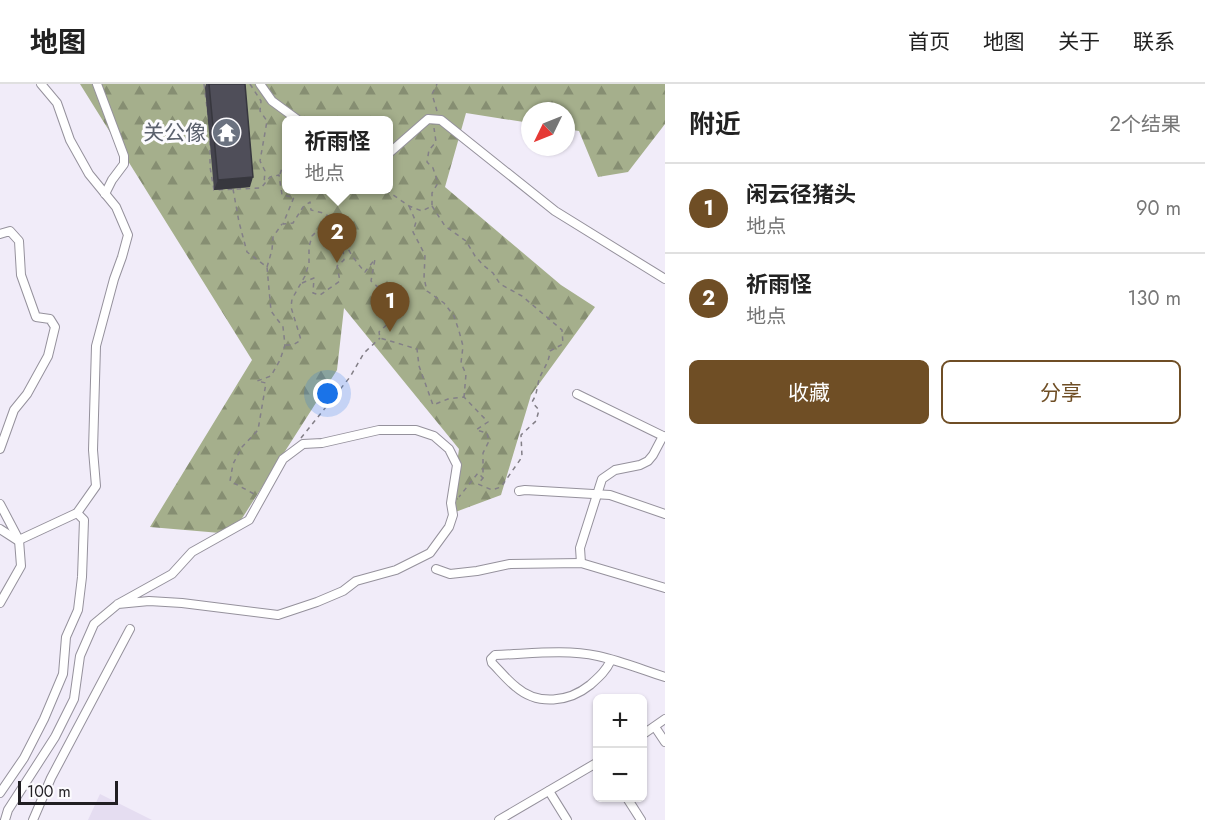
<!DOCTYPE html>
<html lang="zh">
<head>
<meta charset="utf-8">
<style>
  :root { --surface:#fff; --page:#f2f2f2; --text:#222; --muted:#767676; --line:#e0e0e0; --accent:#6f4e25 }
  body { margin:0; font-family:Jost,"Noto Sans SC",sans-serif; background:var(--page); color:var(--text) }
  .controls { position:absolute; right:18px; bottom:18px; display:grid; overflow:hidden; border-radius:9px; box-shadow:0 2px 4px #0004 }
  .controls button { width:54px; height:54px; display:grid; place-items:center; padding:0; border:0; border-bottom:2px solid var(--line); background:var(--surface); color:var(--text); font:30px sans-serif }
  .compass { position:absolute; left:521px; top:18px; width:54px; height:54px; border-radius:50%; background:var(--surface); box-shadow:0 2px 4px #0004; rotate:227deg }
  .scale { position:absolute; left:18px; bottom:15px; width:100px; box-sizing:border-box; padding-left:6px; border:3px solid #201e22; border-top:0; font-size:16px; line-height:21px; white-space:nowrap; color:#201e22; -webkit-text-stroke:4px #fcfbfe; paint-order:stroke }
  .you { position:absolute; left:328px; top:310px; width:21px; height:21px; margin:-15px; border:4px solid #fff; border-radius:50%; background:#1a73e8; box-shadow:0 0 0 9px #1a73e833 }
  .badge { display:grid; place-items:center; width:39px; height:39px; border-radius:50%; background:var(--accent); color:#fff; font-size:20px; font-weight:700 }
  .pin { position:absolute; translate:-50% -50px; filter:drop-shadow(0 2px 3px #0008) }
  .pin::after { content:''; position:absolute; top:32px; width:21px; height:18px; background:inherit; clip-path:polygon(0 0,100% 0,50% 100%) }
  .popup { position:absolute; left:282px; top:32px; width:111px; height:78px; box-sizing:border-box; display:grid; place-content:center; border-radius:9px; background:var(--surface); filter:drop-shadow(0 2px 4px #0005); font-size:20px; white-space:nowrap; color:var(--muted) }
  .popup b { font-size:22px; color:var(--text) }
  .popup::after { content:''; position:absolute; left:50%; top:100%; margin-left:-12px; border:12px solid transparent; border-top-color:var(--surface) }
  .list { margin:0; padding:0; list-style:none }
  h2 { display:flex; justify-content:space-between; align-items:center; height:78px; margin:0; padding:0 24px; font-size:26px }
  h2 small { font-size:20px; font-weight:400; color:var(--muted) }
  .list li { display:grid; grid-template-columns:39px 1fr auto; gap:18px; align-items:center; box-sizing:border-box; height:90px; padding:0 24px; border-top:2px solid var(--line) }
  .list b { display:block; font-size:22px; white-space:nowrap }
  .list p { margin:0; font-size:20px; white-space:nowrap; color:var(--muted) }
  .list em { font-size:20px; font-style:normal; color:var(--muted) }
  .actions { display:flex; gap:12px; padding:18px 24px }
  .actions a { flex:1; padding:14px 0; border:2px solid var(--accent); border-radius:9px; text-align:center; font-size:21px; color:var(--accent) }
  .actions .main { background:var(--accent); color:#fff }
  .map { position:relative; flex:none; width:665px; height:736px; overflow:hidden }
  header { display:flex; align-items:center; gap:36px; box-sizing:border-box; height:84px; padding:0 30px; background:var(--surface); border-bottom:2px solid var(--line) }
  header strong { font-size:28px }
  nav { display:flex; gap:33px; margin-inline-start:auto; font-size:21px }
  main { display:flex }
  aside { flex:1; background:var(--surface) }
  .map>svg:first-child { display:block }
  .built { fill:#e5ddf1 }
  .forest { fill:url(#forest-firs); fill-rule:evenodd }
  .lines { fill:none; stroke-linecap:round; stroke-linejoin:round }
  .street-casing { stroke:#95919c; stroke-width:10 }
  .path { stroke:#837f87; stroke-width:1.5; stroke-dasharray:4.5 4.5; stroke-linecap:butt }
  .street { stroke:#fff; stroke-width:8 }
  .wall { fill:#44434d }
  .shaded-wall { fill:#37373e }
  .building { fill:#4f4e59; stroke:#37373e; stroke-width:1.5 }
  .labels { text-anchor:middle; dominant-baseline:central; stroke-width:6; stroke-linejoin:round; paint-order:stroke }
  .worship-label { font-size:21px; fill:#5b616d; stroke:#fcfbfe; text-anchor:end }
</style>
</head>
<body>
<header>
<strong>地图</strong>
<nav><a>首页</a><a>地图</a><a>关于</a><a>联系</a></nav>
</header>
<main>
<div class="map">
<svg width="665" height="736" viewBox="0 0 665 736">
  <defs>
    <pattern id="forest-firs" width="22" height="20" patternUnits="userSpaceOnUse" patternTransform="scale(1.5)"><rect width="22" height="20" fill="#a5af8c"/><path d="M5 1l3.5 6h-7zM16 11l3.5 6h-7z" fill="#868e72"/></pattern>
  </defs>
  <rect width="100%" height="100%" fill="#f1ecf9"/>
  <path class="built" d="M100 710 152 736H88Z"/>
  <path class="forest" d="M80 0H665V40L628 88 598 93 579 47 566 45V27H530V39L466 29 445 103 561 201 595 223 531 311 501 411 450 430 459 365 344 224 337 286 232 450 150 443 252 276ZM286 36H388V106H286Z"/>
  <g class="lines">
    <defs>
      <g id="street">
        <path d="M97 0 124 72V80L112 96 105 110"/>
        <path d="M260 0 272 17 298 36"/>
        <path d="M388 70 428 35 441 36 555 127 665 195"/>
        <path d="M0 150 10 147 19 157 21 191 36 233 50 235 55 243 48 272 27 310 14 326 0 365"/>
        <path d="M577 310 665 353"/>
        <path d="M519 407 525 406 610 411 665 430"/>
        <path d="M0 420 19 456 21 482 0 519"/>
        <path d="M0 445 17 456"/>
        <path d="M19 456 77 429 96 402 93 366 96 262 114 195 122 173 128 151 116 123 89 90 70 56 57 19 41 0"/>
        <path d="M581 479 580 464 602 395 615 386 640 381 648 377 653 371 663 352"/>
        <path d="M436 485 450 490 477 487 510 480 581 479 665 504"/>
        <path d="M611 576C606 587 599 593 590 601 569 618 538 622 516 603 507 596 500 587 492 579L491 575 495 571C529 570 565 565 598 572 621 577 643 586 665 593"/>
        <path d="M655 643 665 658"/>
        <path d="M642 651 665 635"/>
        <path d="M549 707 567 736"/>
        <path d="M0 709 24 674 44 635 63 590 66 553 78 526 82 493 84 436 77 429"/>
        <path d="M627 714 641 736"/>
        <path d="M5 736 8 726 55 653 74 615 80 572 94 540 118 520 172 490 192 468 249 436 283 375 303 360 322 359 379 346H416L434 352 449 365 457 381 451 419 453 431 449 443 430 469 396 486 356 497 343 507 317 518 278 531 182 519 149 517 118 520"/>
        <path d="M33 736 51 694 130 545"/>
        <path d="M499 736 598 678"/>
      </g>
    </defs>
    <use href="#street" class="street-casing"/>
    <g class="path">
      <path d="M204 0 208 31"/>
      <path d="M250 0 261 17 260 27 267 37 260 77 265 87 264 99"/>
      <path d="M437 27 432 10 437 0"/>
      <path d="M210 57V83L214 106 261 104 270 93 279 91 282 111 294 113 283 140 293 139 303 123 310 118 311 126 323 129 332 134 344 132C346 139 343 144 343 150 345 164 356 178 365 188L375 175 371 197 389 213 386 224 395 233 379 248 380 254 417 265 419 282 433 321 448 315 464 313 488 338 476 346 487 349 489 357 483 369V394L478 389 459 413"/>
      <path d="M280 90 282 84 286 82"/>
      <path d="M233 105 239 138 247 168 267 183 271 227 283 243 285 261 280 276 271 292 257 297 266 299 258 346 242 363 233 380 230 397 256 411"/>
      <path d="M386 106 409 122 422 127 432 122V109L438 99 433 84 427 78 429 66 436 58 434 44"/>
      <path d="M409 122 416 138 413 148 425 171 424 194 427 207 444 219 454 232 459 247 463 262 461 279 466 290 464 313"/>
      <path d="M432 122 445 142 466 157 475 172 483 181 493 189 500 200 522 212 562 246 563 260 550 267C549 281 540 288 538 300 536 308 537 310 532 318L539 326 536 337 521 351 522 373 501 403 492 406 478 400 483 394"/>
      <path d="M267 183 272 166 273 153 282 140"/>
      <path d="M302 199 314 194 313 209 320 211 340 197 337 182 344 176 343 165 347 163"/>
      <path d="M286 261H293L301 256 291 223 292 215 305 192 309 179V163L312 152 323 141 336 144 345 140"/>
      <path d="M301 354 350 293 364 269 380 254"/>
    </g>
    <use href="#street" class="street"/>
  </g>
  <path class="wall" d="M206 0H245L250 103 214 106 205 4Z"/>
  <path class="shaded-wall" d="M253 93 250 103 214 106 218 96Z"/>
  <path class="building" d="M209 0H245L253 93 218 96Z"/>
  <defs>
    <symbol id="temple-disc" viewBox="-11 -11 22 22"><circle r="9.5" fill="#6b7280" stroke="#fcfbfe"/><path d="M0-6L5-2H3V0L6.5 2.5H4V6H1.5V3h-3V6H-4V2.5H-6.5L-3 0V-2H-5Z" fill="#fff"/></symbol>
  </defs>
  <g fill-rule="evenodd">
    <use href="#temple-disc" x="210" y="32" width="33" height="33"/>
  </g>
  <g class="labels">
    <g class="worship-label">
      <text x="206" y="49">关公像</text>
    </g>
  </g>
</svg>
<div class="controls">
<button>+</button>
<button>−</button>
</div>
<svg class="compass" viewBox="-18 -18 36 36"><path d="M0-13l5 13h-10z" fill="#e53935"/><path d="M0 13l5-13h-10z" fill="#767676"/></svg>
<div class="scale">100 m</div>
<div class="you"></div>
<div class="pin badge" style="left:390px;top:248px">1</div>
<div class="pin badge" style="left:337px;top:179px">2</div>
<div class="popup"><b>祈雨怪</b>地点</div>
</div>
<aside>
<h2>附近<small>2个结果</small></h2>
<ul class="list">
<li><span class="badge">1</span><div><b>闲云径猪头</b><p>地点</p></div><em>90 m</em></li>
<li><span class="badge">2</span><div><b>祈雨怪</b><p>地点</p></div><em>130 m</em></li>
</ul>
<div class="actions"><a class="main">收藏</a><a>分享</a></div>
</aside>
</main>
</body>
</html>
